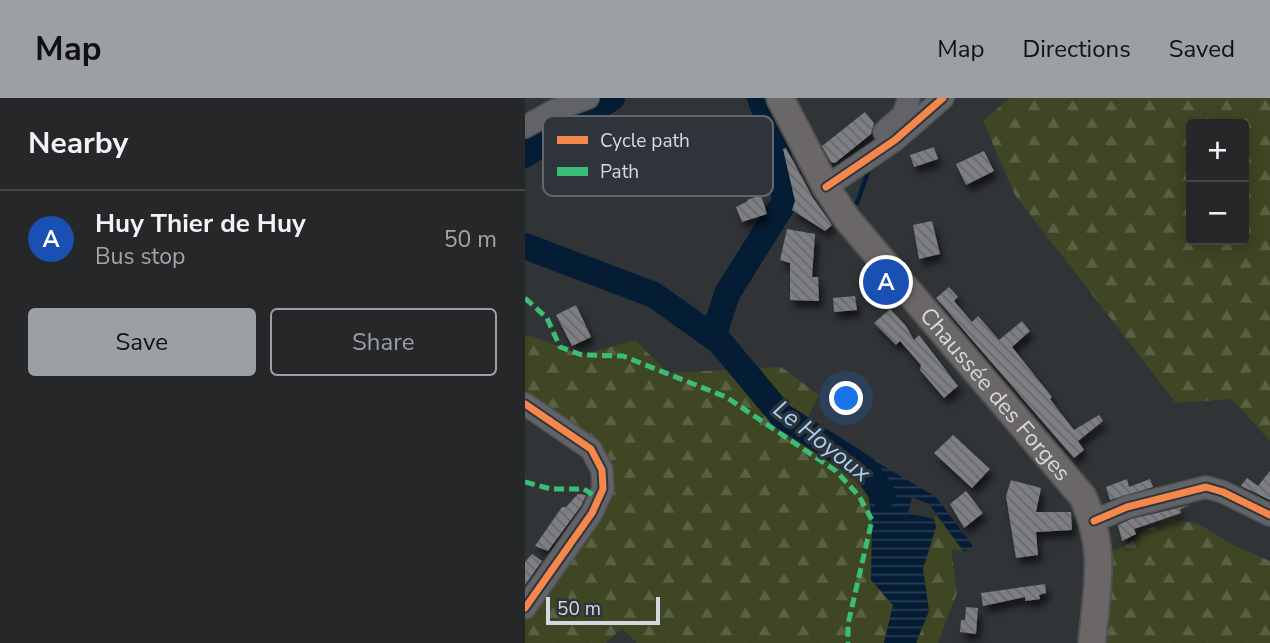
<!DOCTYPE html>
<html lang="en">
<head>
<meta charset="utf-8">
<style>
  :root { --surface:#252729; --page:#2d2f31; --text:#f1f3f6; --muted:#a3a5a8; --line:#424446; --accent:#9c9fa3 }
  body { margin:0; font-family:"Nunito Sans",sans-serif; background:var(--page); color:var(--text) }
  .controls { position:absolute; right:21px; top:21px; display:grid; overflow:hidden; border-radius:7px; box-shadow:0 4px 18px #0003 }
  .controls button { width:63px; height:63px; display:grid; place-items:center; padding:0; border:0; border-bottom:2px solid var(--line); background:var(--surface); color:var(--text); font:35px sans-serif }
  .scale { position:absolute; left:21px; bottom:18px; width:114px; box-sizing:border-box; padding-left:7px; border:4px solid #d5d9dd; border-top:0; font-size:19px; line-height:24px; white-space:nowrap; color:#d5d9dd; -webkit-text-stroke:5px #2e343a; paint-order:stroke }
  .you { position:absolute; left:322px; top:301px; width:24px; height:24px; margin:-18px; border:5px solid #fff; border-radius:50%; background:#1a73e8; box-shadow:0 0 0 10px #1a73e833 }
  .badge { display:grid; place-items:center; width:46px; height:46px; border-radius:50%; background:var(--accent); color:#fff; font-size:23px; font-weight:700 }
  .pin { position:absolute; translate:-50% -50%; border:4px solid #fff; box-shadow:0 2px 7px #0006 }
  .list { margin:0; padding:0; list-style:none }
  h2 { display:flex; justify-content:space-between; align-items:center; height:91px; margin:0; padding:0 28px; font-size:30px }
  h2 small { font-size:23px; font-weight:400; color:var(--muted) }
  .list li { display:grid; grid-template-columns:46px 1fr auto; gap:21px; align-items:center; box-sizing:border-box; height:98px; padding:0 28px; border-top:2px solid var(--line) }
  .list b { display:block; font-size:26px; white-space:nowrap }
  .list p { margin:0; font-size:23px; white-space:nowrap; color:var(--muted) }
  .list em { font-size:23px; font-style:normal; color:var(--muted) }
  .actions { display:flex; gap:14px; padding:21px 28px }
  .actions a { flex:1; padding:16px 0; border:2px solid var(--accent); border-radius:7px; text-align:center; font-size:24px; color:var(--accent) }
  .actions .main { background:var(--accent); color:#111 }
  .map { position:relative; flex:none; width:745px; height:545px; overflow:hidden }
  header { display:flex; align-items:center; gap:42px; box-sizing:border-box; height:98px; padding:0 35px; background:var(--accent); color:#111 }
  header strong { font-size:33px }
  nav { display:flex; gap:38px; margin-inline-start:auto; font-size:24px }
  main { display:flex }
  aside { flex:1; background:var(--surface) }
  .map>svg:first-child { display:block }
  .forest { fill:url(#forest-firs); fill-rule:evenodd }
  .water { fill:url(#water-rules) }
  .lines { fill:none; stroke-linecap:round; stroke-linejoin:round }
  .stream { stroke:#041d35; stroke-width:4.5 }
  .river { stroke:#041d35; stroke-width:26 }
  .building { fill:url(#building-back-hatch); filter:url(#shadow) }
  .minor-casing { stroke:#4e5254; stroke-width:24 }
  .major-casing { stroke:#4e5254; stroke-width:30 }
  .minor { stroke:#616366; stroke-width:21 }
  .major { stroke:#6c6767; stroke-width:26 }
  .quiet { stroke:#3abd76; stroke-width:5; stroke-dasharray:10 5; stroke-linecap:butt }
  .cycleway-casing { stroke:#2e343a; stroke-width:11 }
  .cycleway { stroke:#f5874c; stroke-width:7 }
  .labels { text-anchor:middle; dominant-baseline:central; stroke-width:7; stroke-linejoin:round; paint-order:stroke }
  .street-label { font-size:23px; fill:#d5d9dd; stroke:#2e343a }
  .water-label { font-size:24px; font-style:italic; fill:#a9d0f5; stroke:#2e343a }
  .key { fill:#2e343a; stroke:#60666b; stroke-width:2 }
  .key-label { font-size:19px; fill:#d5d9dd }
</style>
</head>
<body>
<header>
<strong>Map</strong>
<nav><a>Map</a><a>Directions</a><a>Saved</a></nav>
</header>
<main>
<aside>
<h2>Nearby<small></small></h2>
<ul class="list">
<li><span class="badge" style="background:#1a4fb4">A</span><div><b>Huy Thier de Huy</b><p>Bus stop</p></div><em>50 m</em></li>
</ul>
<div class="actions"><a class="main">Save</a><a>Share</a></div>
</aside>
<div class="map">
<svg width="745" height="545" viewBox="0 0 745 545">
  <defs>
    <pattern id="forest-firs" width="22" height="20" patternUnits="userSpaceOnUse" patternTransform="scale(1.75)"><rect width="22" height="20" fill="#3e4624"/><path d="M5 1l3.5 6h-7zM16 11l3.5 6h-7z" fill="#596043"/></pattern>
    <pattern id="water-rules" width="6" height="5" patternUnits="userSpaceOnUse" patternTransform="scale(1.75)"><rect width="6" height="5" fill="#041d35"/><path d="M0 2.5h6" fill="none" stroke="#283d52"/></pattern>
    <pattern id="building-back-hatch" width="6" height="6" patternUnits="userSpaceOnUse" patternTransform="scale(1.75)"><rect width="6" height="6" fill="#7d7f82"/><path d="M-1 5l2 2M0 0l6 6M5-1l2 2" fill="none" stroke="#68696c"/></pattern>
    <filter id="shadow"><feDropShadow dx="4" dy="7" stdDeviation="3.5" flood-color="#0009"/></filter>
  </defs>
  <rect width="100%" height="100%" fill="#313437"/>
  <g class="forest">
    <path d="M485 0H745V343L707 301 651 305 490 97 458 23ZM666 26H719V142H666Z"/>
    <path d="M6 238 57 257 110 242 143 275 256 269 294 297 281 323 339 370 347 422V482L369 507 359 545H112L97 530 81 545H0V510L67 415 77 372 0 306V239Z"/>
    <path d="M411 417 439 454 426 451 432 495 413 545H391L404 513 398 471 411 429 409 421Z"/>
    <path d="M647 421 674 426 708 447 745 463V545H576L586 454 605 445 620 432Z"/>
  </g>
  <path class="water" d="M345 360 411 399 448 448 439 454 404 406 387 399 383 415 409 421 411 429 398 471 404 513 391 545H359L368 507 346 482 347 422 339 370Z"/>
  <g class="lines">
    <path class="stream" d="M332 105 344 71"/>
    <g class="river">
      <path d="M0 57 87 0"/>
      <path d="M0 148 129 197 195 244 257 318 339 370 358 397"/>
      <path d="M188 238 203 194 260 103 252 46 235 0"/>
    </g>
  </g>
  <g class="building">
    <path d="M340 14 349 25 346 36 310 65 306 64 297 48Z"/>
    <path d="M409 49 413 61 389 69 385 57Z"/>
    <path d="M261 50 288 100 307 127 300 133 267 112 270 103 258 51Z"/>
    <path d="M459 53 469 73 441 87 431 66Z"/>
    <path d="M236 97 242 116 217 124 211 109 223 103 222 102Z"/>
    <path d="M407 123 415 156 394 161 388 127Z"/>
    <path d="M262 131 290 136 287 179H293L294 203 265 202V165L255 162Z"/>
    <path d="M424 189 433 199 429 203 447 224 453 218 474 242 497 223 505 233 487 249 527 299 525 301 549 332 574 317 578 323 553 343 559 352 549 360 411 200Z"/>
    <path d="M330 198 332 212 309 214 308 200Z"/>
    <path d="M51 207 66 239 47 248 31 217Z"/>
    <path d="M365 211 381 228 389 242 394 237 433 288 419 300 395 272 396 267 375 243 371 247 349 225Z"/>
    <path d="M428 337 465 371 447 390 409 355Z"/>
    <path d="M745 373V402L716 388 722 380 733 388Z"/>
    <path d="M602 381 604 389 625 381 628 389 585 402 581 389Z"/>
    <path d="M486 382 516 390 511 414H546L547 432 511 434 513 457 491 460 481 398Z"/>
    <path d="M441 393 458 415 439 430 425 406Z"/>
    <path d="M53 396 61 397 56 408 23 453 10 448 37 409H41Z"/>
    <path d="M665 407 655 411 656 415 609 431 611 436 597 443 593 427 606 421Z"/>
    <path d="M7 456 17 463 0 487V464Z"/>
    <path d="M520 486 521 495 514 497 515 501 500 503V499L458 508 456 495Z"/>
    <path d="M441 509 453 510 451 536 435 534 436 522H440Z"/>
  </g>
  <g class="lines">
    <defs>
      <g id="minor">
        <path d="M0 29 30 12 63 0"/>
        <path d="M359 34 378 17 384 0"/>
        <path d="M301 89 370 42 418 0"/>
        <path d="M0 306 66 351 77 372 78 391 67 415 0 510"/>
        <path d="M569 423 602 409 681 389 698 394 745 417"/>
      </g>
      <g id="major">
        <path id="s1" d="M255 0 301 89 322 121 558 399C582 453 572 488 567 545"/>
      </g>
    </defs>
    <use href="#minor" class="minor-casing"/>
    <use href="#major" class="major-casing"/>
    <use href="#minor" class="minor"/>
    <use href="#major" class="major"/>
    <g class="quiet">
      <path d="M0 200 22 220 35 249 57 257 98 258 201 299 311 373 334 398 347 422 323 526V545"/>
      <path d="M0 384 26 391H59L74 401"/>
    </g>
    <defs>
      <g id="cycleway">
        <path d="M301 89 370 42 418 0"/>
        <path d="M0 306 66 351 77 372 78 391 67 415 0 510"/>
        <path d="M569 423 602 409 681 389 698 394 745 417"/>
      </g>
    </defs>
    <use href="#cycleway" class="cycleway-casing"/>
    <use href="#cycleway" class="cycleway"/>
  </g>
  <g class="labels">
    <g class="street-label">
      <text stroke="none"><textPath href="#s1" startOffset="368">Chaussée des Forges</textPath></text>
    </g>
    <g class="water-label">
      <text transform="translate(297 343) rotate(38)">Le Hoyoux</text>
    </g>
  </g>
  <rect x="18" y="18" width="230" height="80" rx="10" class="key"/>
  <rect x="32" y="38" width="31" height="8" fill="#f5874c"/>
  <rect x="32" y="69" width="31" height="9" fill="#3abd76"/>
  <g class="key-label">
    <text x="75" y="49">Cycle path</text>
    <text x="75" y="80">Path</text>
  </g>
</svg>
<div class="controls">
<button>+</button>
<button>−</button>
</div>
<div class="scale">50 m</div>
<div class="you"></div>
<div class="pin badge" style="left:361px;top:184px;background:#1a4fb4">A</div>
</div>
</main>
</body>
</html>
